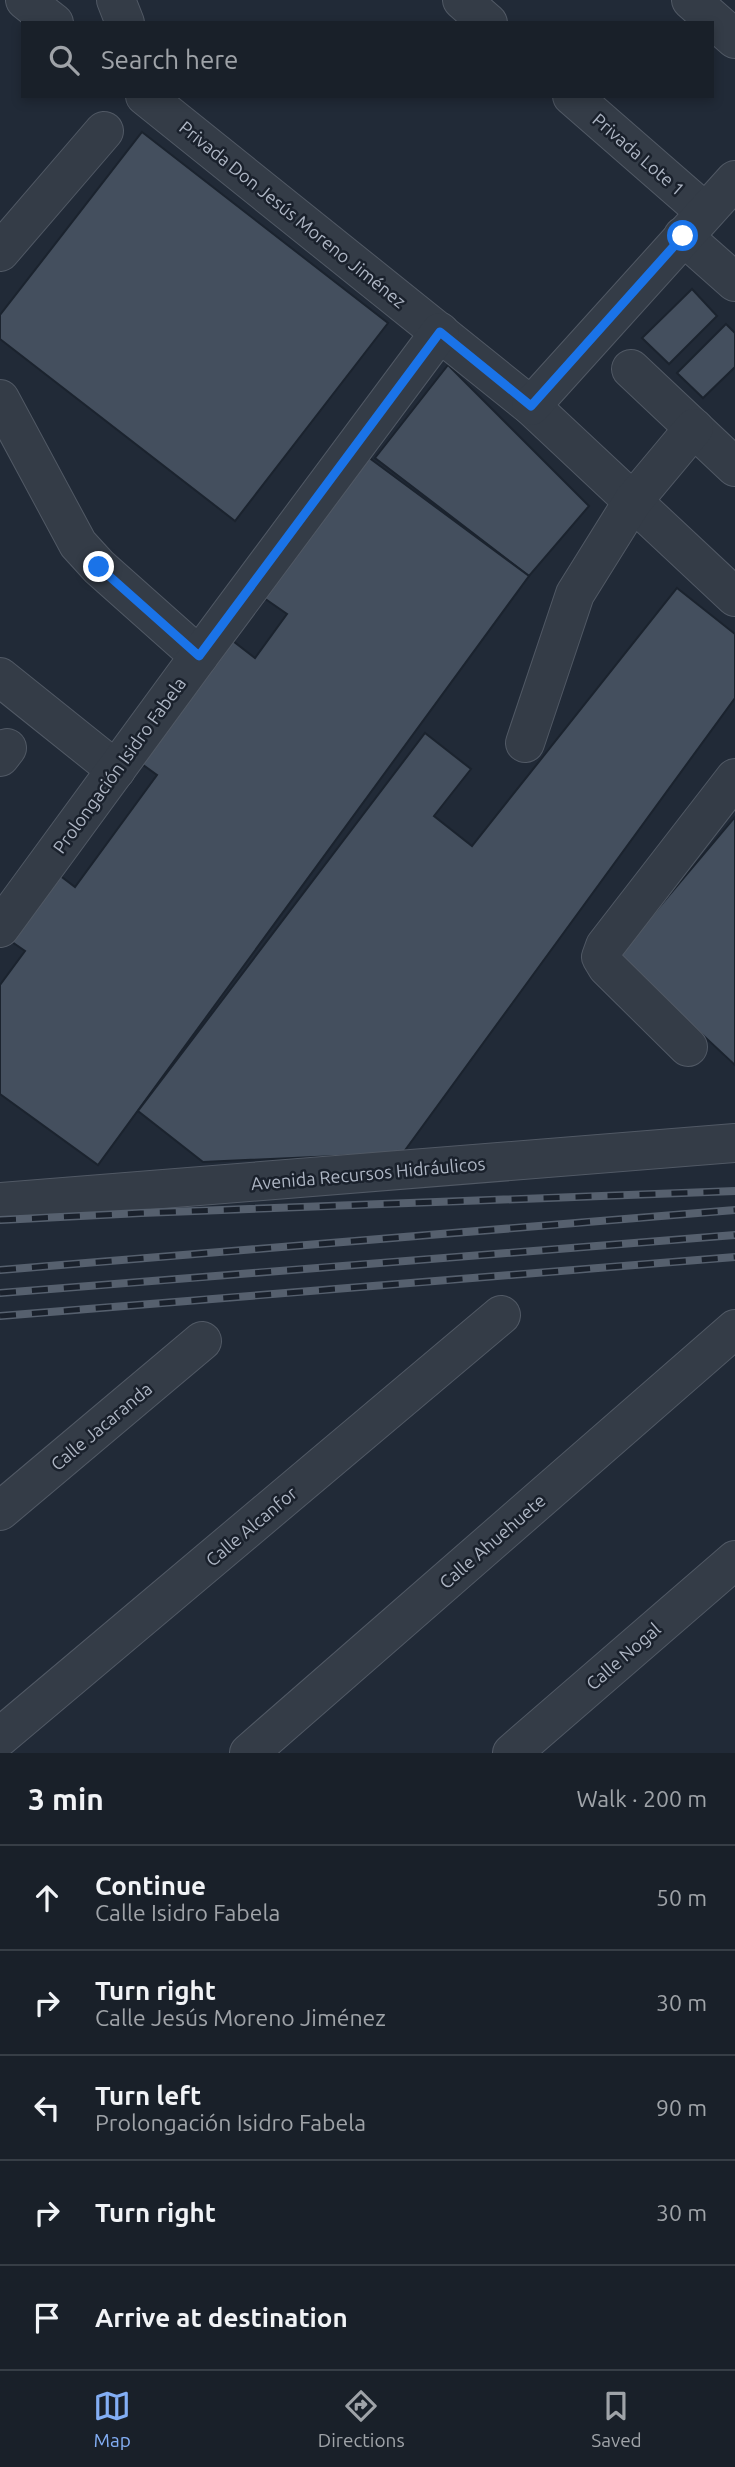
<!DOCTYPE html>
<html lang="en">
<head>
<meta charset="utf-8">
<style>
  :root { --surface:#192029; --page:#222831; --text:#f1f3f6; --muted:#9fa3a8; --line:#373e46; --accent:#83aef4 }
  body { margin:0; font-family:Ubuntu,sans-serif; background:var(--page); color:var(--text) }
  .stop { position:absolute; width:21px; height:21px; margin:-16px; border:5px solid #1a73e8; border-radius:50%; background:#fff }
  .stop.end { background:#1a73e8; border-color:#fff; box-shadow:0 2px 7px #0008 }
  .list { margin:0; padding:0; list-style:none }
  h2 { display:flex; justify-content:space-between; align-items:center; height:91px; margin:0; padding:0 28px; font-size:30px }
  h2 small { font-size:23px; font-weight:400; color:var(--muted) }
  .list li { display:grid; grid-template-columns:46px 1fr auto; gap:21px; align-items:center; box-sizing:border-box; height:105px; padding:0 28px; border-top:2px solid var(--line) }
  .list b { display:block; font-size:26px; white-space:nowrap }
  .list p { margin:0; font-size:23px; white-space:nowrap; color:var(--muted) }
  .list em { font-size:23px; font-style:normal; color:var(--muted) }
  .icon { flex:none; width:38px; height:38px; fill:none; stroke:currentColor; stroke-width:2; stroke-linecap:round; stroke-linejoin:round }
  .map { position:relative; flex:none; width:735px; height:1753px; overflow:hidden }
  .search { position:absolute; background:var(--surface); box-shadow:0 4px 10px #0003; left:21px; right:21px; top:21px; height:77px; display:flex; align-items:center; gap:18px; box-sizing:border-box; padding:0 24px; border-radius:0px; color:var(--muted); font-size:26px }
  .sheet { height:616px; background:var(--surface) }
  nav { display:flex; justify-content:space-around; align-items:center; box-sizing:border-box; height:98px; border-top:2px solid var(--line); background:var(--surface); font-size:19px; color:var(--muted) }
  nav a { display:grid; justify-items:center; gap:4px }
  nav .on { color:var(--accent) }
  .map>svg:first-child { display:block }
  .building { fill:#444f5e; stroke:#1b232e; stroke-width:2 }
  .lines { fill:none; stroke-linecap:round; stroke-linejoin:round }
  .minor-casing { stroke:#515965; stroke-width:40 }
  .minor { stroke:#343c47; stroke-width:38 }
  .rail-casing { stroke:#56606e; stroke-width:8 }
  .rail { stroke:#1a212c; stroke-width:5; stroke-dasharray:16; stroke-linecap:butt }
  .route { stroke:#1a73e8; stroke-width:9 }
  .labels { text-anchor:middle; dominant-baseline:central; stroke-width:5; stroke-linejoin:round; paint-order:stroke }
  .street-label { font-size:18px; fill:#aeb6c4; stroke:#1a212c }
</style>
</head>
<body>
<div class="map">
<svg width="735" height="1753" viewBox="0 0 735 1753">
  <rect width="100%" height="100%" fill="#212a37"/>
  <g class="building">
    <path d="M142 132 388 323 235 521 0 339V315Z"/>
    <path d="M692 289 717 316 669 364 642 338Z"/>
    <path d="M726 324 735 333V367L703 398 677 373Z"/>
    <path d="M448 365 589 506 529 576 375 458Z"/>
    <path d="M368 457 529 576 98 1165 0 1094V985L25 951 2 935 50 868 75 887 157 775 139 762 229 638 255 658 287 614 264 598Z"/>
    <path d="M677 588 735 634V698L403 1153 203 1162 138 1111 425 733 471 769 434 816 472 846Z"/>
    <path d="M735 817V1065L618 956Z"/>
  </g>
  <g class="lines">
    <defs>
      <g id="minor">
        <path d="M25 0 54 23"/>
        <path d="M116 0 125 23"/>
        <path d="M462 0 488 23"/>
        <path d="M691 0 735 39"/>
        <path d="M145 96 531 406 735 597"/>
        <path d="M572 96 705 212"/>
        <path d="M683 236 735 282"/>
        <path d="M0 252 104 131"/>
        <path d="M631 369 735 467"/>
        <path d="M0 399 78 544 99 567 199 656"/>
        <path d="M531 406 735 180"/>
        <path d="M0 677 116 770"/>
        <path d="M525 743 575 594 633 501 694 428"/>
        <path d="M0 757 7 748"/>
        <path d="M0 928 199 656 440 332"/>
        <path d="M688 1047 607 967 601 957 605 946 735 778"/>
        <path d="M0 1202 735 1143"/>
        <path d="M0 1511 202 1341"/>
        <path d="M0 1737 501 1315"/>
        <path d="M249 1753 735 1329"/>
        <path d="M512 1753 735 1560"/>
      </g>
    </defs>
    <use href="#minor" class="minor-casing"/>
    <use href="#minor" class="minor"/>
    <defs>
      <g id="rail">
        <path d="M0 1220 141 1213 735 1191"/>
        <path d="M0 1270 735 1210"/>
        <path d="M0 1293 735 1235"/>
        <path d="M0 1316 735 1257"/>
      </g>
    </defs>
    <use href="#rail" class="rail-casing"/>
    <use href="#rail" class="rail"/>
  </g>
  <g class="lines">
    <path class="route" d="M99 567 199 656 440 332 531 406 683 236"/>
  </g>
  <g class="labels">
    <g class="street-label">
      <text transform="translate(639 154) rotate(41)">Privada Lote 1</text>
      <text transform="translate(293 214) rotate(39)">Privada Don Jesús Moreno Jiménez</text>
      <text transform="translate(119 765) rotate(-54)">Prolongación Isidro Fabela</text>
      <text transform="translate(368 1173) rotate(-5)">Avenida Recursos Hidráulicos</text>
      <text transform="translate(101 1426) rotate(-40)">Calle Jacaranda</text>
      <text transform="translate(251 1526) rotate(-40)">Calle Alcanfor</text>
      <text transform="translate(492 1541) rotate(-41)">Calle Ahuehuete</text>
      <text transform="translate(623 1656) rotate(-41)">Calle Nogal</text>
    </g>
  </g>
</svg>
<div class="stop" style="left:683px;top:236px"></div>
<div class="stop end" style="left:99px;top:567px"></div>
<div class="search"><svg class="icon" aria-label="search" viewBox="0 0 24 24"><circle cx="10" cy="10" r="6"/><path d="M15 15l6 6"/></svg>Search here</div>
</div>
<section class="sheet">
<h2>3 min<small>Walk · 200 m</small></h2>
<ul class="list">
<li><svg class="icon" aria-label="ahead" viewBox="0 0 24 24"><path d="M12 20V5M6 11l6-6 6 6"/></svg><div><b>Continue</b><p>Calle Isidro Fabela</p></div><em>50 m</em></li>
<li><svg class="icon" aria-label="right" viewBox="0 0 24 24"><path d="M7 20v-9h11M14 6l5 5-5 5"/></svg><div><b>Turn right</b><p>Calle Jesús Moreno Jiménez</p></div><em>30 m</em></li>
<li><svg class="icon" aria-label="left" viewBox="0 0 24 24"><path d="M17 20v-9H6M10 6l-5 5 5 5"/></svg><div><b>Turn left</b><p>Prolongación Isidro Fabela</p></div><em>90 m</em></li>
<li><svg class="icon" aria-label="right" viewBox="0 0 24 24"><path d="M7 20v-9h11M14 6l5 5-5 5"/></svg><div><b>Turn right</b></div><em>30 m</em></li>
<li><svg class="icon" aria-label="arrive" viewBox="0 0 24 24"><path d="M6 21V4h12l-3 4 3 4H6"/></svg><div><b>Arrive at destination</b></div></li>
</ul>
</section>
<nav>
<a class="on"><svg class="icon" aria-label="map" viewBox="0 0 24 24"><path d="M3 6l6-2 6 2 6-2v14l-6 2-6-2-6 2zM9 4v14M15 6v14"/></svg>Map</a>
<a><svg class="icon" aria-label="directions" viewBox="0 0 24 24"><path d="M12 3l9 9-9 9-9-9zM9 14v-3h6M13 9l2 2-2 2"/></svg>Directions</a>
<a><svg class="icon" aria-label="saved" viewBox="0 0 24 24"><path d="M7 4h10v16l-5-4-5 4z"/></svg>Saved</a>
</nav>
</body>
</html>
